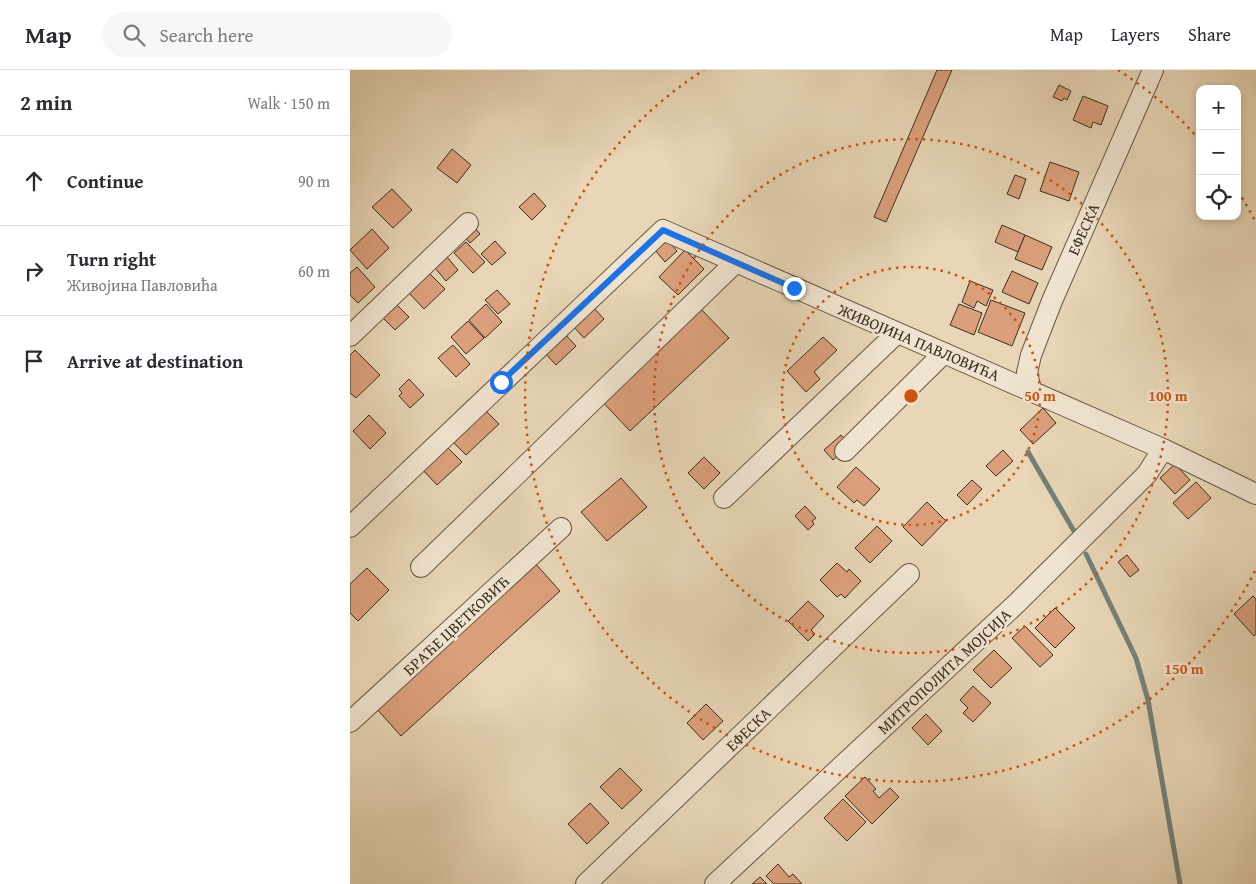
<!DOCTYPE html>
<html lang="en">
<head>
<meta charset="utf-8">
<style>
  :root { --surface:#fff; --page:#f7f7f7; --text:#2b2b33; --muted:#7c7c81; --line:#e1e1e2 }
  body { margin:0; font-family:"Gentium Book Plus",serif; background:var(--page); color:var(--text) }
  .controls { position:absolute; right:15px; top:15px; display:grid; overflow:hidden; border-radius:10px; box-shadow:0 2px 8px #0003 }
  .controls button { width:45px; height:45px; display:grid; place-items:center; padding:0; border:0; border-bottom:1px solid var(--line); background:var(--surface); color:var(--text); font:25px sans-serif }
  .stop { position:absolute; width:15px; height:15px; margin:-11px; border:4px solid #1a73e8; border-radius:50%; background:#fff }
  .stop.end { background:#1a73e8; border-color:#fff; box-shadow:0 1px 5px #0008 }
  .list { margin:0; padding:0; list-style:none }
  h2 { display:flex; justify-content:space-between; align-items:center; height:65px; margin:0; padding:0 20px; font-size:21px }
  h2 small { font-size:16px; font-weight:400; color:var(--muted) }
  .list li { display:grid; grid-template-columns:32px 1fr auto; gap:15px; align-items:center; box-sizing:border-box; height:90px; padding:0 20px; border-top:1px solid var(--line) }
  .list b { display:block; font-size:19px; white-space:nowrap }
  .list p { margin:0; font-size:16px; white-space:nowrap; color:var(--muted) }
  .list em { font-size:16px; font-style:normal; color:var(--muted) }
  .icon { flex:none; width:28px; height:28px; fill:none; stroke:currentColor; stroke-width:2; stroke-linecap:round; stroke-linejoin:round }
  .map { position:relative; flex:none; width:906px; height:814px; overflow:hidden }
  header { display:flex; align-items:center; gap:30px; box-sizing:border-box; height:70px; padding:0 25px; background:var(--surface); border-bottom:1px solid var(--line) }
  header strong { font-size:24px }
  nav { display:flex; gap:28px; margin-inline-start:auto; font-size:18px }
  .search { width:350px; height:45px; background:var(--page); display:flex; align-items:center; gap:12px; box-sizing:border-box; padding:0 18px; border-radius:28px; color:var(--muted); font-size:19px }
  main { display:flex }
  aside { flex:1; background:var(--surface) }
  .map>svg:first-child { display:block }
  .lines { fill:none; stroke-linecap:round; stroke-linejoin:round }
  .stream { stroke:#738179; stroke-width:5 }
  .building { fill:#dba07b; stroke:#3b2f21 }
  .minor-casing { stroke:#665946; stroke-width:22 }
  .minor { stroke:#f0e4d0; stroke-width:20 }
  .route { stroke:#1a73e8; stroke-width:6 }
  .ring { fill:none; stroke:#ce530f; stroke-width:2.5; stroke-dasharray:2.5 5 }
  .labels { text-anchor:middle; dominant-baseline:central; stroke-width:5; stroke-linejoin:round; paint-order:stroke }
  .street-label { font-size:16px; fill:#3b2f21; stroke:#f0e4d0 }
  .centre { fill:#ce530f; stroke:#f0e4d0; stroke-width:2.5 }
  .ring-label { font-size:15px; text-anchor:middle; font-weight:bold; fill:#ce530f; stroke:#f0e4d0; stroke-width:5; stroke-linejoin:round; paint-order:stroke }
</style>
</head>
<body>
<header>
<strong>Map</strong>
<div class="search"><svg class="icon" aria-label="search" viewBox="0 0 24 24"><circle cx="10" cy="10" r="6"/><path d="M15 15l6 6"/></svg>Search here</div>
<nav><a>Map</a><a>Layers</a><a>Share</a></nav>
</header>
<main>
<aside>
<h2>2 min<small>Walk · 150 m</small></h2>
<ul class="list">
<li><svg class="icon" aria-label="ahead" viewBox="0 0 24 24"><path d="M12 20V5M6 11l6-6 6 6"/></svg><div><b>Continue</b></div><em>90 m</em></li>
<li><svg class="icon" aria-label="right" viewBox="0 0 24 24"><path d="M7 20v-9h11M14 6l5 5-5 5"/></svg><div><b>Turn right</b><p>Живојина Павловића</p></div><em>60 m</em></li>
<li><svg class="icon" aria-label="arrive" viewBox="0 0 24 24"><path d="M6 21V4h12l-3 4 3 4H6"/></svg><div><b>Arrive at destination</b></div></li>
</ul>
</aside>
<div class="map">
<svg width="906" height="814" viewBox="0 0 906 814">
  <rect width="100%" height="100%" fill="#e8d6b6"/>
  <filter id="stains"><feTurbulence type="fractalNoise" baseFrequency=".004" numOctaves="4"/><feColorMatrix values="0 0 0 0 .2 0 0 0 0 .09 0 0 0 0 .02 0 0 0 .5 -.17"/></filter>
  <radialGradient id="worn" r=".72"><stop offset=".6" stop-color="#630" stop-opacity="0"/><stop offset="1" stop-color="#630" stop-opacity=".3"/></radialGradient>
  <g class="lines">
    <g class="stream">
      <path d="M678 382 728 468"/>
      <path d="M736 484 786 588 798 630 830 814"/>
    </g>
  </g>
  <g class="building">
    <path d="M587 0H602L536 152 524 147Z"/>
    <path d="M709 15 721 21 717 30 714 28 712 31 703 27Z"/>
    <path d="M733 26 758 36 751 55 743 52 741 58 723 50Z"/>
    <path d="M102 79 121 95 107 113 87 98Z"/>
    <path d="M700 92 729 102 719 131 690 121Z"/>
    <path d="M665 105 676 109 669 129 657 124Z"/>
    <path d="M42 119 62 140 43 158 22 137Z"/>
    <path d="M184 123 196 136 182 150 169 137Z"/>
    <path d="M122 154 130 164 120 173 112 164Z"/>
    <path d="M652 155 675 165 668 182 645 172Z"/>
    <path d="M22 159 39 178 17 199 0 180Z"/>
    <path d="M675 165 702 177 692 200 665 189Z"/>
    <path d="M317 169 327 181 315 192 305 180Z"/>
    <path d="M145 171 156 183 142 195 131 184Z"/>
    <path d="M116 172 135 192 123 203 104 183Z"/>
    <path d="M335 180 354 199 328 225 309 207Z"/>
    <path d="M97 187 108 200 96 211 85 198Z"/>
    <path d="M7 197 25 217 8 233 0 225V203Z"/>
    <path d="M662 201 688 213 679 234 652 222Z"/>
    <path d="M79 203 95 219 74 239 59 223Z"/>
    <path d="M620 211 643 220 636 236 627 231 624 238 612 232Z"/>
    <path d="M147 220 160 234 148 244 135 230Z"/>
    <path d="M641 230 675 243 662 276 628 262Z"/>
    <path d="M44 232 59 247 45 260 30 245Z"/>
    <path d="M136 234 152 252 135 268 119 250Z"/>
    <path d="M609 234 632 243 624 265 600 255Z"/>
    <path d="M241 235 254 249 234 268 221 254Z"/>
    <path d="M347 235 379 268 280 361 249 328Z"/>
    <path d="M118 251 134 268 116 284 101 267Z"/>
    <path d="M213 262 226 276 206 295 193 281Z"/>
    <path d="M473 267 487 280 464 302 470 309 456 322 437 301Z"/>
    <path d="M103 275 120 294 106 307 88 288Z"/>
    <path d="M5 280 30 305 6 328 0 323V285Z"/>
    <path d="M59 309 74 325 60 338 49 326 52 323 49 319Z"/>
    <path d="M693 338 706 353 683 374 670 360Z"/>
    <path d="M134 339 149 354 116 385 101 370Z"/>
    <path d="M19 345 36 363 20 379 3 361Z"/>
    <path d="M491 365 500 375 483 390 474 380Z"/>
    <path d="M94 374 112 392 87 415 70 397Z"/>
    <path d="M653 380 663 391 646 406 636 396Z"/>
    <path d="M354 387 370 403 354 419 338 403Z"/>
    <path d="M825 394 840 410 825 424 810 408Z"/>
    <path d="M506 397 530 419 514 436 507 430 504 433 487 417Z"/>
    <path d="M271 408 297 437 257 471 231 442Z"/>
    <path d="M622 410 632 419 617 435 607 425Z"/>
    <path d="M846 412 861 428 838 449 823 433Z"/>
    <path d="M577 432 596 451 572 476 553 457Z"/>
    <path d="M455 436 466 448 462 451 464 454 458 460 445 446Z"/>
    <path d="M527 456 542 471 520 493 505 478Z"/>
    <path d="M777 485 789 500 780 507 768 492Z"/>
    <path d="M184 492 210 521 51 666 25 637Z"/>
    <path d="M487 493 497 502 499 499 511 511 495 528 491 524 487 527 470 510Z"/>
    <path d="M17 498 39 520 8 551 0 543V514Z"/>
    <path d="M903 526 906 529V564L904 566 884 544Z"/>
    <path d="M458 531 474 546 461 560 465 564 458 571 438 551Z"/>
    <path d="M705 538 725 558 705 578 685 558Z"/>
    <path d="M675 556 703 585 690 597 662 568Z"/>
    <path d="M644 580 662 598 641 618 623 600Z"/>
    <path d="M623 616 641 633 623 652 613 643 618 638 610 630Z"/>
    <path d="M356 634 373 651 353 670 337 653Z"/>
    <path d="M576 644 592 661 578 675 562 658Z"/>
    <path d="M270 698 292 720 272 739 250 717Z"/>
    <path d="M515 707 526 719 523 721 529 728 540 718 549 727 522 754 495 726Z"/>
    <path d="M493 729 516 752 497 771 474 748Z"/>
    <path d="M240 733 259 753 237 774 218 754Z"/>
    <path d="M428 794 439 807 443 804 452 814H424L416 806Z"/>
    <path d="M410 807 417 814H402Z"/>
  </g>
  <g class="lines">
    <defs>
      <g id="minor">
        <path d="M0 266 118 153"/>
        <path d="M681 320 677 303 681 285 702 231 803 0"/>
        <path d="M495 381 594 283"/>
        <path d="M374 428 547 263"/>
        <path d="M0 457 313 160 813 379 906 424"/>
        <path d="M71 497 386 192"/>
        <path d="M0 652 211 458"/>
        <path d="M236 814 559 504"/>
        <path d="M365 814 667 533 797 404 813 379"/>
      </g>
    </defs>
    <use href="#minor" class="minor-casing"/>
    <use href="#minor" class="minor"/>
  </g>
  <g class="lines">
    <path class="route" d="M151 312 313 160 444 218"/>
  </g>
  <g class="ring">
    <circle cx="561" cy="326" r="129"/>
    <circle cx="561" cy="326" r="257"/>
    <path d="M905 501A386 386 0 1 1 354 0M768 0A386 386 0 0 1 848 68M888 121A386 386 0 0 1 905 151"/>
  </g>
  <g class="labels">
    <g class="street-label">
      <text transform="translate(733 159) rotate(-66)">ЕФЕСКА</text>
      <text transform="translate(569 272) rotate(23)">ЖИВОЈИНА ПАВЛОВИЋА</text>
      <text transform="translate(106 555) rotate(-43)">БРАЋЕ ЦВЕТКОВИЋ</text>
      <text transform="translate(594 601) rotate(-43)">МИТРОПОЛИТА МОЈСИЈА</text>
      <text transform="translate(398 659) rotate(-44)">ЕФЕСКА</text>
    </g>
  </g>
  <circle cx="561" cy="326" r="8" class="centre"/>
  <g class="ring-label">
    <text x="690" y="331">50 m</text>
    <text x="818" y="331">100 m</text>
    <text x="834" y="604">150 m</text>
  </g>
  <rect width="100%" height="100%" filter="url(#stains)"/>
  <rect width="100%" height="100%" fill="url(#worn)"/>
</svg>
<div class="controls">
<button>+</button>
<button>−</button>
<button><svg class="icon" aria-label="locate" viewBox="0 0 24 24"><circle cx="12" cy="12" r="6"/><path d="M12 2v4M12 18v4M2 12h4M18 12h4"/></svg></button>
</div>
<div class="stop" style="left:151px;top:312px"></div>
<div class="stop end" style="left:444px;top:218px"></div>
</div>
</main>
</body>
</html>
